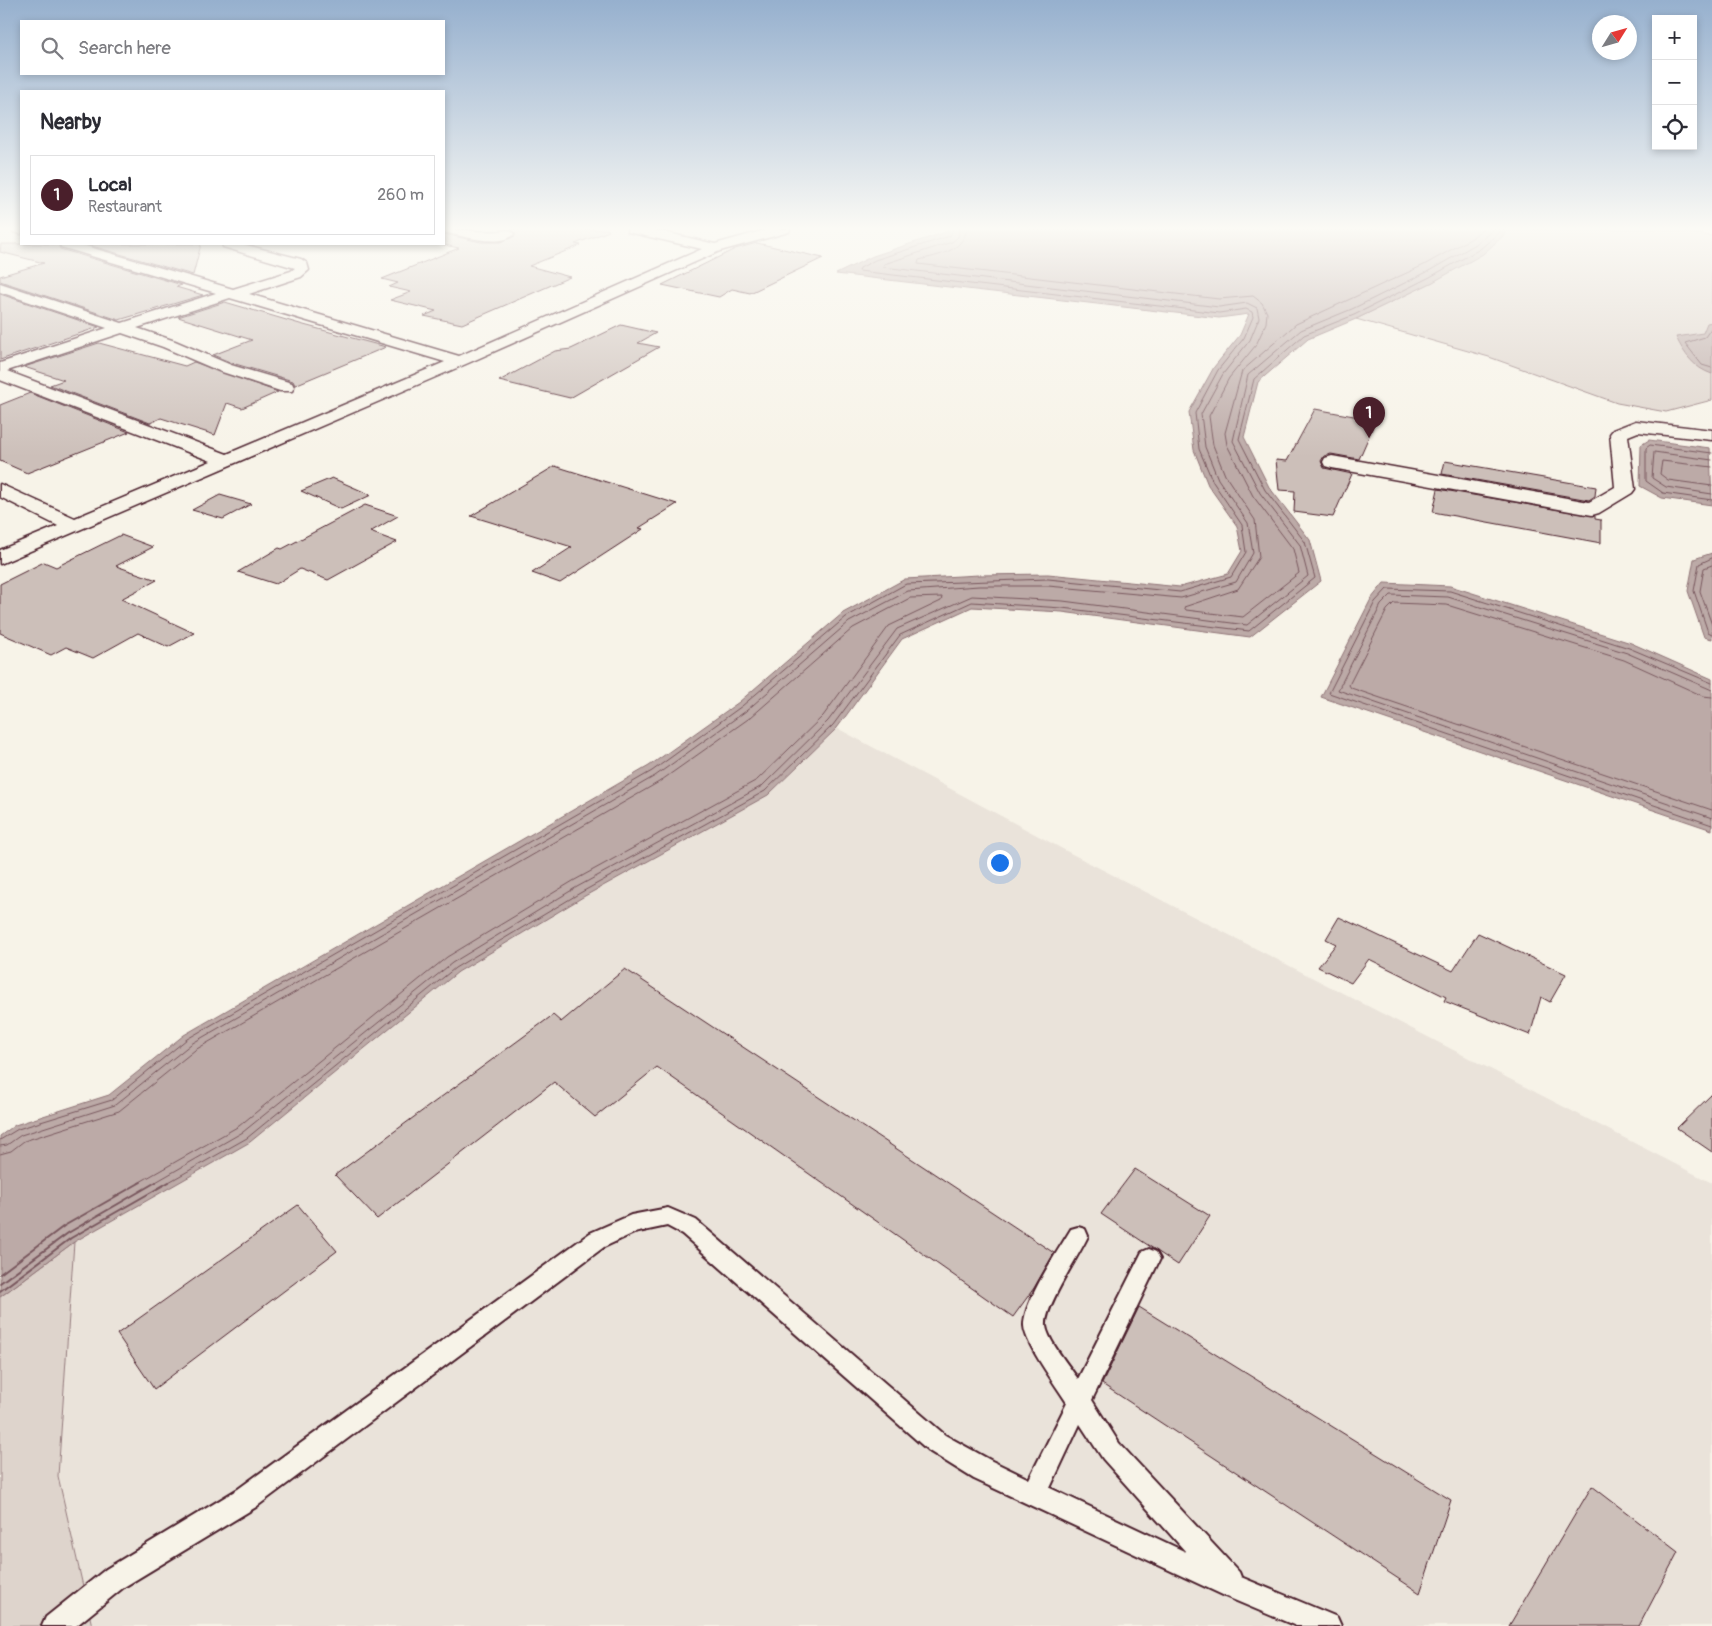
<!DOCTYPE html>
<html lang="en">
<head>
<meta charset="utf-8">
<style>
  :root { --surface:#fff; --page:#f2f2f3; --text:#2b2b33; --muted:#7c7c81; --line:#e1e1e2; --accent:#4a1f2b }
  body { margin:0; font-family:Pangolin,sans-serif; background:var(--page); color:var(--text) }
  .controls { position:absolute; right:15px; top:15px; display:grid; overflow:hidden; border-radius:0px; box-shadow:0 2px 8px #0003 }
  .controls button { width:45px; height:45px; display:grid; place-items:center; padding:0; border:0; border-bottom:1px solid var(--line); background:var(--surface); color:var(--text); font:25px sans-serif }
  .compass { position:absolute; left:1592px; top:15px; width:45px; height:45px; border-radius:50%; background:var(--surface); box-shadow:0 2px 8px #0003; rotate:53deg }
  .you { position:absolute; left:999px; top:862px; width:18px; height:18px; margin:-12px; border:4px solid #fff; border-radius:50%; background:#1a73e8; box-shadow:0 0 0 8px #1a73e833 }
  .badge { display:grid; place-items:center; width:32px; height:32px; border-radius:50%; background:var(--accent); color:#fff; font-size:16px; font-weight:700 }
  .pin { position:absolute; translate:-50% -41px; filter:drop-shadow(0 1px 2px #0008) }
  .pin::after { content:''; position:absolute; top:26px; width:18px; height:15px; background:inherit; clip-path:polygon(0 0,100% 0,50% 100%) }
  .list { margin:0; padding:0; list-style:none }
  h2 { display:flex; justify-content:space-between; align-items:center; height:65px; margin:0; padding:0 20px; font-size:21px }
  h2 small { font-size:16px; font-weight:400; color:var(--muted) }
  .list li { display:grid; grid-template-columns:32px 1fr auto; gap:15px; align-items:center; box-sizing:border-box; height:80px; margin:0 10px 10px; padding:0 10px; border:1px solid var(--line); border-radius:0px }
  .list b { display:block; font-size:19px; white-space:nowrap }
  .list p { margin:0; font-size:16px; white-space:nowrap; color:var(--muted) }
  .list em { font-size:16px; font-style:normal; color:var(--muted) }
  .icon { flex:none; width:28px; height:28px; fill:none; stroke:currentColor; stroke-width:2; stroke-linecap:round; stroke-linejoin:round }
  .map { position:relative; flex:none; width:1712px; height:1626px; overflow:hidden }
  .search { position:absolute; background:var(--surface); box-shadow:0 2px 8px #0003; left:20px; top:20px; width:425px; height:55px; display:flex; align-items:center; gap:12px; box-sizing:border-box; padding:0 18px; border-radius:0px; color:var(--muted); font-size:19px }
  .panel { position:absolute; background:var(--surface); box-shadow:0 2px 8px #0003; left:20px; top:90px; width:425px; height:155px; border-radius:0px }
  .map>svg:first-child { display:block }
  .built { fill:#eae3da }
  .green { fill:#ded4cc; stroke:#947a7c }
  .water { fill:#bcaaa7; stroke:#8e7275 }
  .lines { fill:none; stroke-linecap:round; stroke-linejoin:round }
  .shore-far1 { stroke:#78575d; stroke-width:1 }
  .shore { stroke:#78575d; stroke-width:2 }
  .building { fill:#ccbfb9; stroke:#4a1f2b }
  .lane-casing { stroke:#4a1f2b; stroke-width:4 }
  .street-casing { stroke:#4a1f2b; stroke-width:3 }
  .lane { fill:#f7f3e8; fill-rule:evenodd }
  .street { fill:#f7f3e8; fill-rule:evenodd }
</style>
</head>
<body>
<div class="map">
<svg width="1712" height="1626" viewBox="0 0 1712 1626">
  <rect width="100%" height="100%" fill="#f7f3e8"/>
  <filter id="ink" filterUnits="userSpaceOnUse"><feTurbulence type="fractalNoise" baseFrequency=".02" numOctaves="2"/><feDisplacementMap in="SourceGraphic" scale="10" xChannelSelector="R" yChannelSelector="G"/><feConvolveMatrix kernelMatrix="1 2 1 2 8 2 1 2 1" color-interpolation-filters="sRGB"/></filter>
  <g filter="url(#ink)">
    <path class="built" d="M837 728 1070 853 1712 1183V1626H92L58 1476 74 1242 250 1142 458 972 583 897 768 795Z"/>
    <g class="green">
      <path d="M1505 229H1658L1712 236V400L1666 412 1617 403 1489 357 1356 319 1433 282 1504 235Z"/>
      <path d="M74 1242 58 1476 92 1626H0V1297Z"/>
    </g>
    <g class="water">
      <path d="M955 229H1505L1504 235 1483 254 1433 282 1356 319 1308 339 1258 382 1244 437 1269 487 1310 540 1321 581 1250 637 1062 612 972 607 902 639 837 728 768 795 583 897 458 972 250 1142 74 1242 0 1297V1136L15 1125 109 1095 184 1035 649 766 739 702 843 613 905 579 979 575 1048 574 1180 587 1228 574 1242 551 1237 526 1208 485 1194 450 1189 412 1214 367 1240 335 1249 314 1219 318 836 274 873 256Z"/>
      <path d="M1712 322V374C1694 368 1684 354 1676 337L1703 333 1707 323Z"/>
      <path d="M1649 440 1710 448 1712 505 1662 498 1640 486 1641 445Z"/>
      <path d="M1712 553V639L1704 637 1688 591 1694 559Z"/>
      <path d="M1384 583 1450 586 1631 643 1712 679V830L1321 697 1371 599Z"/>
    </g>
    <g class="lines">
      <g class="shore-far1">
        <path d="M967 229C962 252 939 255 919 260L918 264 1219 299 1253 296 1262 303 1267 313 1266 323 1256 345 1229 378 1209 416 1213 445 1225 475 1255 520 1259 557 1238 589 1184 607 1186 610 1243 617 1299 573 1293 549 1253 496 1227 445 1225 433 1242 371 1296 324 1424 265 1472 238 1482 229"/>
        <path d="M1712 327 1705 337 1685 343 1702 365 1712 368"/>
        <path d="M1712 453 1650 445 1646 448V481L1663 493 1712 500"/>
        <path d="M1712 460 1654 452 1652 478 1666 487 1712 494"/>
        <path d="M1712 467 1662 461 1660 474 1668 480 1712 486"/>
        <path d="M1712 558 1699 564 1694 591 1708 632 1712 634"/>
        <path d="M1712 565 1704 568 1700 591 1712 625"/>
        <path d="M1712 683 1629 648 1450 591 1387 589 1375 602 1329 693 1712 825"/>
        <path d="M1712 690 1627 653 1448 597 1391 595 1381 605 1338 690 1712 818"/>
        <path d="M1712 697 1703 696 1624 660 1447 605 1394 603 1387 610 1349 685 1351 688 1712 810"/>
        <path d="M0 1140 18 1129 112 1100 187 1039 652 771 742 706 846 617 906 584 1048 579 1180 592 1231 577 1246 552 1242 525 1213 482 1199 449 1195 413 1218 370 1244 338 1253 317 1252 312 1246 309 1219 313 859 271 860 268 875 260 950 236 953 229"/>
        <path d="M0 1146 7 1145 21 1135 115 1105 191 1044 655 776 746 711 849 622 908 591 979 586H1048L1181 598 1236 582 1253 553 1248 523 1218 479 1205 447 1201 414 1223 374 1250 340 1259 318 1257 308 1247 303 1219 307 883 267 884 264 952 242 958 237 959 229"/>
        <path d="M0 1154 11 1151 24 1141 119 1111 195 1050 659 782 751 717 853 628 910 598 942 597 941 601 889 626 823 716 757 780 573 881 447 957 239 1126 138 1183"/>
        <path d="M154 1183 243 1132 452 963 577 887 762 786 828 721 897 629 972 596 1063 601 1247 625 1308 576 1300 545 1260 493 1233 441 1248 375 1301 330 1352 309 1427 272 1476 244 1494 229"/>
        <path d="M167 1183 247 1138 455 968 580 893 765 791 833 725 900 635 972 602 1062 608 1249 631 1315 578 1305 542 1265 490 1239 439 1254 379 1304 335 1354 315 1430 277 1480 249 1499 233 1500 229"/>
      </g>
      <g class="shore">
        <path d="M0 1274 64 1226 141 1182"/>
        <path d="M0 1283 68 1233 156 1182"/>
        <path d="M0 1291 71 1238 169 1182"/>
      </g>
    </g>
    <g class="building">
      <path d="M511 229H608L609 231 575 244 581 245 529 266 570 277 462 324 424 316 436 311 390 300 411 292 389 287 398 283 382 279 459 248 439 244H444V234L481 242H500L515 236V233Z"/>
      <path d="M757 243 823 258 750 293 732 289 719 297 662 285 735 249Z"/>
      <path d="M1 244H58L60 249 182 285 176 287 203 295 119 320 0 281V276L44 263 0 252Z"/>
      <path d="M85 244H201L193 275Z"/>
      <path d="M0 294 99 327 0 360Z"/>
      <path d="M225 302 300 324 386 347 295 385 293 381 232 363 213 355 252 340 178 317Z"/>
      <path d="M621 325 656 333 638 343 659 347 570 398 499 381 555 351 571 349Z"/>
      <path d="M99 343 185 366 194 362 278 392 242 408 227 403 215 435 161 418 150 423 50 385 64 380 24 367Z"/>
      <path d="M30 393 129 432 27 473 0 461V405Z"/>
      <path d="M1315 409 1376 420 1359 459 1331 454 1324 456 1321 461 1324 468 1352 474 1333 517 1294 512 1295 491 1279 490 1276 460 1287 461Z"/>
      <path d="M1445 461 1596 487 1595 496 1589 500 1442 474Z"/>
      <path d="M555 466 677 504 639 528 643 529 560 583 532 573 572 547 471 516Z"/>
      <path d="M332 478 371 495 341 509 301 491Z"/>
      <path d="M1438 489 1595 516V519L1601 520V543L1433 512Z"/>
      <path d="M220 495 251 504 223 519 192 510Z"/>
      <path d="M365 505 398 516 370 532 397 542 328 580 300 569 276 584 238 572 279 548 282 549Z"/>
      <path d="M121 535 153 547 116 566 157 580 121 599 194 633 168 647 138 633 93 658 66 647 51 655 0 633V584L44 562 56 567Z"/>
      <path d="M1339 917 1453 971 1478 933 1566 974 1550 1002 1541 997 1530 1035 1444 1001 1446 997 1369 959 1351 983 1318 967 1336 944 1326 939Z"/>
      <path d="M625 969 1054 1253 1034 1288 1013 1317 657 1067 595 1117 554 1082 377 1219 335 1175 553 1015 561 1022Z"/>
      <path d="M1712 1094V1152L1677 1128Z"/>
      <path d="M1135 1169 1210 1216 1178 1265 1101 1214Z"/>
      <path d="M298 1205 337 1251 154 1389 117 1334Z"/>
      <path d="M1139 1307 1451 1500 1420 1593 1102 1384Z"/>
      <path d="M1592 1486 1678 1552 1639 1626H1509Z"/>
    </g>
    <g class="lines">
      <defs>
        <path id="lane" d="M668 1208 696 1220 945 1435 992 1461 1029 1479 1067 1403C1056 1385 1025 1344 1024 1326 1023 1302 1058 1251 1071 1229L1078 1227 1085 1229 1088 1236C1079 1256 1044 1307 1046 1326 1048 1341 1070 1367 1078 1379L1142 1252 1149 1249 1156 1252 1160 1259 1092 1400 1119 1443 1239 1572 1241 1577 1337 1617 1341 1626H1296L1227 1597 974 1479 929 1451 682 1234 667 1226 634 1233 604 1247 256 1507 124 1587 76 1626H42L46 1617 106 1569 238 1489 590 1233 631 1215ZM1080 1424 1103 1459 1186 1552 1050 1488Z"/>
        <g id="street">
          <path d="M12 229H21V234L13 232Z"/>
          <path d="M444 229C463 229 481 233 500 231 506 230 510 229 514 234 502 248 461 236 444 232Z"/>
          <path d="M627 229H651L715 244 769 229H790L789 232 720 251 466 364 0 564V550L58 526 0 497V484L75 518 211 461 0 380V363L107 328 0 292V283L122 323 216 293 61 247 60 244H79L233 289 291 271 295 268 223 247 222 244H242L301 259 307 263 309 270 301 277 249 294 459 356 702 249 628 232ZM230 298 445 362 227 454 7 371 122 333 163 347 219 371 280 391H292L294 387 292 383 231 365 175 341 137 328Z"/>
          <path d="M1636 421 1712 430V440L1638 432 1628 436 1635 489 1632 493 1599 513 1592 515 1332 468 1325 466 1323 462 1325 458 1332 456 1589 502 1615 487 1610 434 1613 430Z"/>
        </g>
      </defs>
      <use href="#lane" class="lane-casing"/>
      <use href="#street" class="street-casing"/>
      <use href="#lane" class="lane"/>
      <use href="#street" class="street"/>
    </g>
  </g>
  <linearGradient id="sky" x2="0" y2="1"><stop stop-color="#96b0ce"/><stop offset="0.5" stop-color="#fbfaf5"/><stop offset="1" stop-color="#fbfaf5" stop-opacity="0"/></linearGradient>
  <rect width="1712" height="457" fill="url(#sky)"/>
</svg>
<div class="controls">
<button>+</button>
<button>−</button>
<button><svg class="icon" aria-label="locate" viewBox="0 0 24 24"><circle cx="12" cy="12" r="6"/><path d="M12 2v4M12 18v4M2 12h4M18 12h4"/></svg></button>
</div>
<svg class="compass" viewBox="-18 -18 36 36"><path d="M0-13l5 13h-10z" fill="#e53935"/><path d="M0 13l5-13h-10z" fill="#7c7c81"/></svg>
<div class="you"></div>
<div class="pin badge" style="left:1369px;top:438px">1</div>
<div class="search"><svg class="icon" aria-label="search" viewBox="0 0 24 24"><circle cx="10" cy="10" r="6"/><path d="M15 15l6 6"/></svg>Search here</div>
<section class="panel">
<h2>Nearby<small></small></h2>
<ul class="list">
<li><span class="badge">1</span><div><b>Local</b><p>Restaurant</p></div><em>260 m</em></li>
</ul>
</section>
</div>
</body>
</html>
